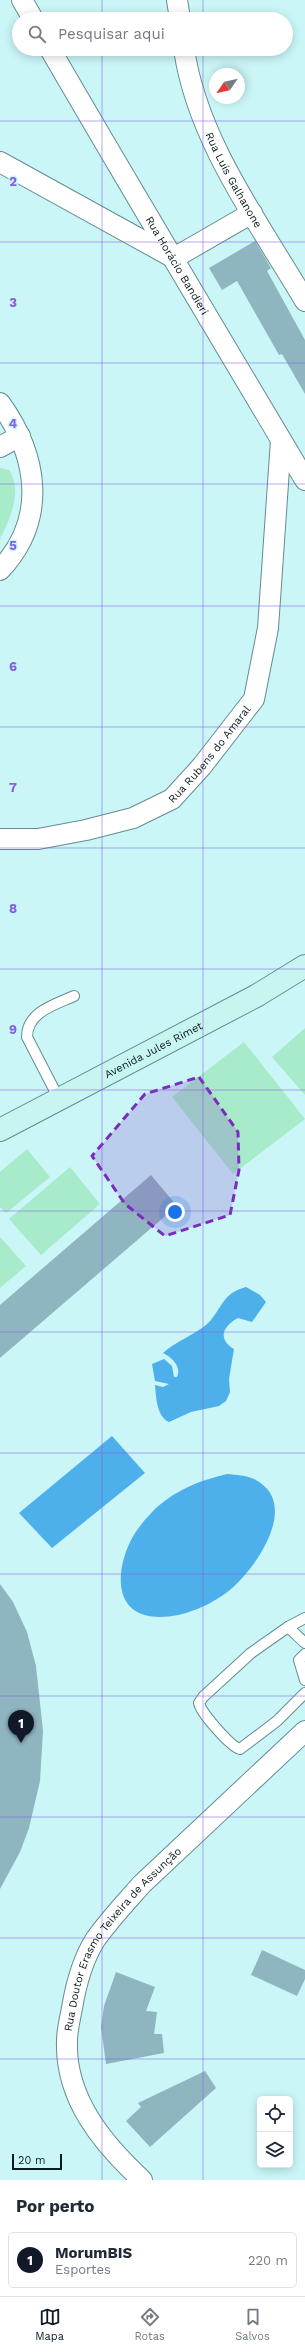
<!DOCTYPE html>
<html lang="pt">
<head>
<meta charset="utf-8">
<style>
  :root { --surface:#fff; --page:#f2f2f3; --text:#1f2937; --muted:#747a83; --line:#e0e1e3; --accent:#111827 }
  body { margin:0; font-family:"Work Sans",sans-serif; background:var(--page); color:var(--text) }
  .controls { position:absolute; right:12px; bottom:12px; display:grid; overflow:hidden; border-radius:6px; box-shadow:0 2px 10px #0003 }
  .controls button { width:36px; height:36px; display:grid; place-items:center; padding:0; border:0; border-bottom:1px solid var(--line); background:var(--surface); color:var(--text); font:20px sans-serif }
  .compass { position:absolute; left:209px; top:68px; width:36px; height:36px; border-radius:50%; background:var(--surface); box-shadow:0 2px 10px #0003; rotate:236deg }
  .scale { position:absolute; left:12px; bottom:10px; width:50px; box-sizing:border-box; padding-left:4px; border:2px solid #0c1c1d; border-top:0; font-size:11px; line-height:14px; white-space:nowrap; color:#0c1c1d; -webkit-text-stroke:3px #caf6f8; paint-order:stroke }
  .you { position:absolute; left:175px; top:1212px; width:14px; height:14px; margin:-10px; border:3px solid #fff; border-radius:50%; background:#1a73e8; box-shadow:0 0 0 6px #1a73e833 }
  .badge { display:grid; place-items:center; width:26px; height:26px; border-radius:50%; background:var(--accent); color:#fff; font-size:13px; font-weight:700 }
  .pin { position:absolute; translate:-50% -33px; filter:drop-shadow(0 1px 2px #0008) }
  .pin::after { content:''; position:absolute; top:21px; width:14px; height:12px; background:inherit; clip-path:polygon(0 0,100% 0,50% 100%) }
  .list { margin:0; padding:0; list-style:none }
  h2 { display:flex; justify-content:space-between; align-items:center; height:52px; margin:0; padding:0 16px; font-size:17px }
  h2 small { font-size:13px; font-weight:400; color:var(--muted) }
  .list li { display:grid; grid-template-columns:26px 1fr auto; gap:12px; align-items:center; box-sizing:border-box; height:56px; margin:0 8px 8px; padding:0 8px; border:1px solid var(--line); border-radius:6px }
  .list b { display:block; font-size:15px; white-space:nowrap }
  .list p { margin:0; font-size:13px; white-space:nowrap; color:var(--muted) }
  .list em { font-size:13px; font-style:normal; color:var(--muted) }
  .icon { flex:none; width:22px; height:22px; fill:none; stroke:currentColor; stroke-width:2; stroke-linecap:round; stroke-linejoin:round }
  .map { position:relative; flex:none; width:305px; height:2180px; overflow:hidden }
  .search { position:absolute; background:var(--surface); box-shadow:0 2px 10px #0003; left:12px; right:12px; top:12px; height:44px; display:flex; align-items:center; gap:10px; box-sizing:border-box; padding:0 14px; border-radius:22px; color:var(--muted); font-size:15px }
  .sheet { height:116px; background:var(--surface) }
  nav { display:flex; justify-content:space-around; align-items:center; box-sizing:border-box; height:56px; border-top:1px solid var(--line); background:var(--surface); font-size:11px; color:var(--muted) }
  nav a { display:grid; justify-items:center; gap:2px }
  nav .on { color:var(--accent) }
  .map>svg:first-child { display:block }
  .green { fill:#a7ebcb }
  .water { fill:#4eb0eb }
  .building { fill:#8fb5c1 }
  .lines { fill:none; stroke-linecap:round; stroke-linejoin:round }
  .lane-casing { stroke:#648c8f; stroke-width:12 }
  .street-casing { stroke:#648c8f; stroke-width:22 }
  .secondary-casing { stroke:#648c8f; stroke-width:24 }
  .lane { stroke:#fff; stroke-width:10 }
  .street { stroke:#fff; stroke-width:20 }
  .secondary { stroke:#c7f5ef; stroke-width:22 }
  .marked { fill:#7b2cbf; fill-opacity:0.2; stroke:#7b2cbf; stroke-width:3; stroke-dasharray:8 5; stroke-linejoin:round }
  .grid { fill:none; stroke:#8561dc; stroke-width:1; stroke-opacity:0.55 }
  .labels { text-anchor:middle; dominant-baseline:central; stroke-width:3; stroke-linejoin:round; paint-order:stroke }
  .street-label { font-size:11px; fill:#0c1c1d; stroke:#caf6f8 }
  .grid-label { font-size:13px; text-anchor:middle; font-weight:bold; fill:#8561dc; stroke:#caf6f8; stroke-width:3; stroke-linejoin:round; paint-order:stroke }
</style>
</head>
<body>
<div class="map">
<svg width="305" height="2180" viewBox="0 0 305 2180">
  <rect width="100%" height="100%" fill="#caf6f8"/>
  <g class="green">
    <path d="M0 468 9 470C23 491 10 519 0 539Z"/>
    <path d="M305 1028V1095L272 1057Z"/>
    <path d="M244 1042 305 1119 233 1174 172 1097Z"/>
    <path d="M27 1149 50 1177 6 1213 0 1207V1172Z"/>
    <path d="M70 1167 100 1204 41 1255 9 1219Z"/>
    <path d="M0 1237 26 1266 0 1288Z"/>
  </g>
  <g class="water">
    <path d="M246 1287 260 1295 266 1302 252 1322 238 1318C223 1326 217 1339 234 1349L229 1379 230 1392 226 1401 219 1406 191 1412 169 1422C157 1417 156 1398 155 1385L163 1387 169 1384 155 1381 152 1364 164 1359 172 1366 174 1377H177C182 1366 171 1357 163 1353 177 1340 200 1333 211 1320 223 1305 224 1293 246 1287Z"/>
    <path d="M112 1436 145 1473 52 1548 19 1513Z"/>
    <path d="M227 1474C236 1475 246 1475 254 1479 302 1503 256 1568 230 1590 211 1605 184 1617 160 1617 113 1617 115 1572 131 1540 137 1528 148 1516 157 1507 178 1489 201 1480 227 1474Z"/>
  </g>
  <g class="building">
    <path d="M255 241 271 268 267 271 305 340V394L282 354 279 355 237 281 222 290 209 268Z"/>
    <path d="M151 1175 177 1206 0 1358V1305Z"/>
    <path d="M0 1584 13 1602 27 1632 36 1666 43 1731 40 1781 29 1828 20 1852 0 1889Z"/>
    <path d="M262 1950 305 1970V1979L297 1996 251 1975Z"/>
    <path d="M116 1972 155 1987 146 2011 157 2012 154 2034H162L164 2053 106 2064 101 2027 104 2006Z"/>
    <path d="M205 2071 216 2088 150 2147 126 2121 141 2107 138 2103Z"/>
  </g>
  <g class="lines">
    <defs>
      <g id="lane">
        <path d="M59 1099 27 1037C27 1012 54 1005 74 996"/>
        <path d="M288 1627 305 1618"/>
        <path d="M305 1643 288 1627 251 1653 203 1697 199 1703C201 1713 231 1747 240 1749L277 1721 305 1693"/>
        <path d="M305 1654 299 1660 305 1680"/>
      </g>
      <g id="street">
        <path d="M22 0 33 19"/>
        <path d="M177 0 180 19"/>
        <path id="s1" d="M50 49C134 194 220 337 305 480"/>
        <path id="s2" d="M184 49C197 140 259 223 305 301"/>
        <path d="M0 162 174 258 252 213"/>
        <path d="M0 403C38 456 48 519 0 570"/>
        <path d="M0 447 20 436"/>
        <path id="s3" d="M0 839H38L86 830 133 818 172 799 202 766 254 699 268 628 281 440"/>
        <path id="s4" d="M142 2180C102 2143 65 2098 67 2041 67 2030 70 2019 72 2008 76 1984 82 1961 95 1940 109 1920 126 1902 142 1884L305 1731"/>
      </g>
      <g id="secondary">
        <path id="s5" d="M0 1130 256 996 305 966"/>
      </g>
    </defs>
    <use href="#lane" class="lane-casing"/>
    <use href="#street" class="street-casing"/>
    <use href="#secondary" class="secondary-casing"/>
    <use href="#lane" class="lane"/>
    <use href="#street" class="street"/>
    <use href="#secondary" class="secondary"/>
  </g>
  <path class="marked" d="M199 1077 238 1132 239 1170 230 1215 165 1236 125 1204 92 1156 145 1094Z"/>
  <path class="grid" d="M102 0V19M203 0V19M102 49V2180M203 49V2180M0 121H305M0 242H305M0 363H305M0 484H305M0 606H305M0 727H305M0 848H305M0 969H305M0 1090H305M0 1211H305M0 1332H305M0 1453H305M0 1574H305M0 1696H305M0 1817H305M0 1938H305M0 2059H305"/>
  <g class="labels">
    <g class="street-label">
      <text stroke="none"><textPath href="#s2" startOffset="141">Rua Luís Galhanone</textPath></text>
      <text stroke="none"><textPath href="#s1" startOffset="251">Rua Horácio Bandieri</textPath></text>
      <text stroke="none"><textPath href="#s3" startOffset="237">Rua Rubens do Amaral</textPath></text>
      <text stroke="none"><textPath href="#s5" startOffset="173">Avenida Jules Rimet</textPath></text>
      <text stroke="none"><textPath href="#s4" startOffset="283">Rua Doutor Erasmo Teixeira de Assunção</textPath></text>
    </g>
  </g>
  <g class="grid-label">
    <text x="13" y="186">2</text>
    <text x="13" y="307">3</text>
    <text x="13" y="428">4</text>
    <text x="13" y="550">5</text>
    <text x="13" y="671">6</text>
    <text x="13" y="792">7</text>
    <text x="13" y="913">8</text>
    <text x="13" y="1034">9</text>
  </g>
</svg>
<div class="controls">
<button><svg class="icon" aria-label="locate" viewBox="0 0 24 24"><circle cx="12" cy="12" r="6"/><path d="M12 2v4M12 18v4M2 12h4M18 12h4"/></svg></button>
<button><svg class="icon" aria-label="layers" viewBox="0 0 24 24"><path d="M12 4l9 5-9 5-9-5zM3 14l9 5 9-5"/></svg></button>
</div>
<svg class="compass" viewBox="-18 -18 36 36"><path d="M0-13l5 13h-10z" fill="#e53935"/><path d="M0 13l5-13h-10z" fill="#747a83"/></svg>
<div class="scale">20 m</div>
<div class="you"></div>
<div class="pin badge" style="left:21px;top:1743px">1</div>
<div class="search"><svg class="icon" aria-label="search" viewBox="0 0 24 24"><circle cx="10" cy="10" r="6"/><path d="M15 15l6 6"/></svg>Pesquisar aqui</div>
</div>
<section class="sheet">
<h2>Por perto<small></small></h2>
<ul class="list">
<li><span class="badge">1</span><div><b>MorumBIS</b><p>Esportes</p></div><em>220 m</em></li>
</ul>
</section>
<nav>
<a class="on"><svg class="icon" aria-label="map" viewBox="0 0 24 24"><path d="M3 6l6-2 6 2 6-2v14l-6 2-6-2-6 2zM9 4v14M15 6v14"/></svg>Mapa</a>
<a><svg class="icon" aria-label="directions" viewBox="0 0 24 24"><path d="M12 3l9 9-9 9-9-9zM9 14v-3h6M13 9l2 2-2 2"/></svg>Rotas</a>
<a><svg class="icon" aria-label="saved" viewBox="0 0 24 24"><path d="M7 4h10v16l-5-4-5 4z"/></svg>Salvos</a>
</nav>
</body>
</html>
